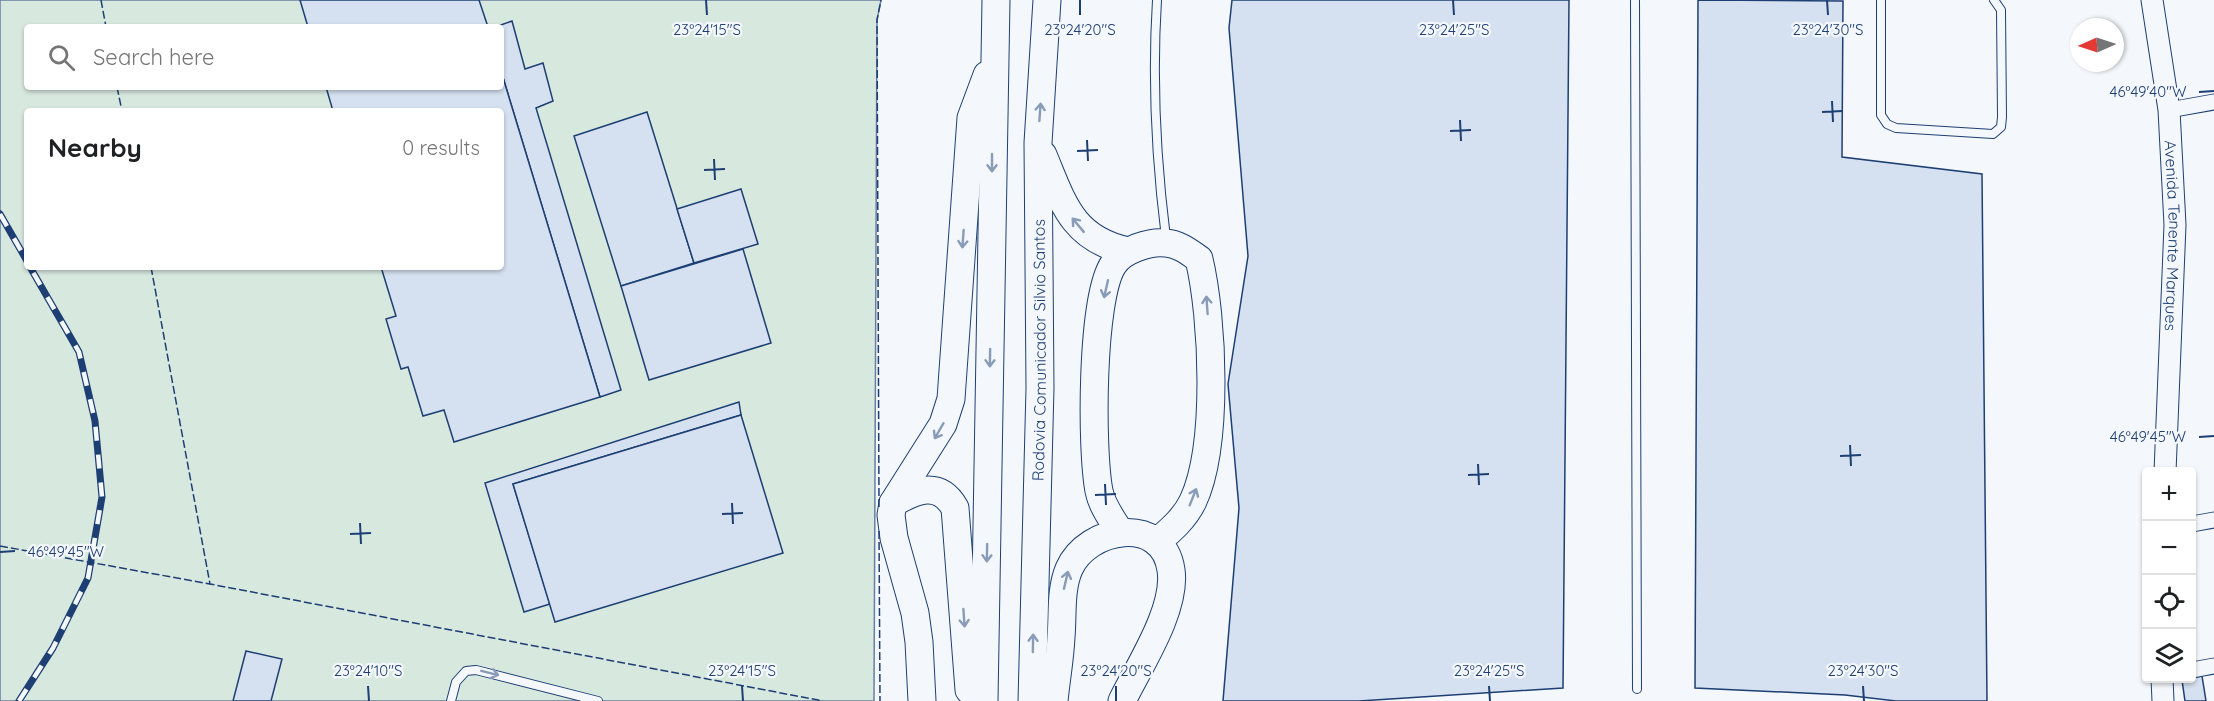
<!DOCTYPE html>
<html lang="en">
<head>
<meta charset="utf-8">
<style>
  :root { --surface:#fff; --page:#f2f2f2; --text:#202124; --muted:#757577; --line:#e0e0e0 }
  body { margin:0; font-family:Quicksand,sans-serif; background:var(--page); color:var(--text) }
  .controls { position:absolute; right:18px; bottom:18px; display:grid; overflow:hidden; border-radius:6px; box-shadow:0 2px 4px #0004 }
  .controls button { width:54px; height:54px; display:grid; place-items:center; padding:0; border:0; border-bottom:2px solid var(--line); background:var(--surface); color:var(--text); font:30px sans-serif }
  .compass { position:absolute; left:2070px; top:18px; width:54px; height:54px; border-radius:50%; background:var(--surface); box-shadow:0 2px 4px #0004; rotate:267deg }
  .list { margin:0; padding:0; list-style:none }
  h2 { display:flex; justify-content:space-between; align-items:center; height:78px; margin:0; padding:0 24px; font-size:26px }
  h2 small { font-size:20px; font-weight:400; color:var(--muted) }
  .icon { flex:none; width:33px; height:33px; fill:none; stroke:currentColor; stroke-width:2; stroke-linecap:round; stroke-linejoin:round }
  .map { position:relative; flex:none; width:2214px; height:701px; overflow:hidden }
  .search { position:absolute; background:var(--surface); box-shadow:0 2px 4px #0004; left:24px; top:24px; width:480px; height:66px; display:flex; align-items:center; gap:15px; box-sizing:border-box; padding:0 21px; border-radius:6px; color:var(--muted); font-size:22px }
  .panel { position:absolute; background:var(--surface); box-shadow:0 2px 4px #0004; left:24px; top:108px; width:480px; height:162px; border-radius:6px }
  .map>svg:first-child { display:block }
  .green { fill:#d7e8df; stroke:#687fa3; stroke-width:1.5; fill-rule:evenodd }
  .building { fill:#d5e0f0; stroke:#1d3f73; stroke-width:1.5 }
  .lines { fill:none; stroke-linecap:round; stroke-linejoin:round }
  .service-casing { stroke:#1d3f73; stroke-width:10 }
  .minor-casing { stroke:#1d3f73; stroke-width:17 }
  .secondary-casing { stroke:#1d3f73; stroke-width:23 }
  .motorway-casing { stroke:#1d3f73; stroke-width:29 }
  .service { stroke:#f4f7fb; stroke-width:8 }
  .minor { stroke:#f4f7fb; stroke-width:15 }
  .secondary { stroke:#f4f7fb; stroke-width:21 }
  .motorway { stroke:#f4f7fb; stroke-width:27 }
  .rail-casing { stroke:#1d3f73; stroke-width:7 }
  .rail { stroke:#f4f7fb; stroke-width:4.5; stroke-dasharray:14; stroke-linecap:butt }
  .fence { stroke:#1d3f73; stroke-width:1.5; stroke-dasharray:8 3; stroke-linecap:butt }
  .oneway { stroke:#889bb7 }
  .ticks { fill:none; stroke:#1d3f73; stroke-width:2 }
  .labels { text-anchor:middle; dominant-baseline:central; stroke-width:4.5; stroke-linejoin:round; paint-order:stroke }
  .street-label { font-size:16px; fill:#1d3f73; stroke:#f4f7fb }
  .ticks-label { font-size:15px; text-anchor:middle; fill:#1d3f73; stroke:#f4f7fb; stroke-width:4.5; stroke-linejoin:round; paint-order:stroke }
</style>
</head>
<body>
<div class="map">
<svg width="2214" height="701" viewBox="0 0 2214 701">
  <rect width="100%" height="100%" fill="#f4f7fb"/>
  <path class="green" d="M0 0H881L877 20 874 701H0ZM27 27H501V87H27ZM27 111H501V267H27Z"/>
  <g class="building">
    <path d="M300 0H479L488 27H308Z"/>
    <path d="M1232 0H1569L1563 688 1359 701H1223L1239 508 1228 384 1248 256 1229 28Z"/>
    <path d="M1698 0 1843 1 1842 157 1982 174 1987 701H1896L1845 695 1695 688Z"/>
    <path d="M512 21 525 69 543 63 553 101 536 108 621 390 600 397 501 71V27H495Z"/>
    <path d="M501 71 600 397 454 442 444 410 423 416 408 367 401 369 386 319 396 316 381 267H501V111H333L326 87H501Z"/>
    <path d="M647 112 694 263 621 286 574 136Z"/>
    <path d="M741 189 758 244 694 263 677 209Z"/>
    <path d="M743 249 771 343 649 380 621 286Z"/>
    <path d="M739 402 741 415 513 484 550 604 524 612 485 483Z"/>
    <path d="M741 415 783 553 555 622 513 484Z"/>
    <path d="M246 651 282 659 271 701H233Z"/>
    <path d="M2202 676 2206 701H2185L2182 680Z"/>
  </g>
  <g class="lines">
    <defs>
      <g id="service">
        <path d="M1157 0C1152 79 1156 159 1166 238"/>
        <path d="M1635 0 1637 689"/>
        <path d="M1881 0V115L1887 124 1896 128 1993 134 2001 127 2002 117 2001 10 1994 0"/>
        <path d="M451 701 456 682 466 671 476 670 598 701"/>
      </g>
      <g id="minor">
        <path d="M2169 110 2214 102"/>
        <path d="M2192 524 2214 520"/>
        <path d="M2192 670 2214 666"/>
      </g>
      <g id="secondary">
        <path id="s1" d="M2152 0 2169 110 2175 225 2165 472"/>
        <path d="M2162 678 2163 701"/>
      </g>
      <g id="motorway">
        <path d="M1043 155C1063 203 1072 239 1128 251"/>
        <path d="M893 503C916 490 939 480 955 508L969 690"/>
        <path d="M1120 532C1112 519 1102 506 1099 491 1091 449 1091 299 1113 265 1122 250 1150 241 1166 243 1179 244 1189 252 1199 259 1213 318 1219 445 1193 501 1185 518 1171 530 1157 542"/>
        <path d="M922 701 919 642 915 613 894 538 891 515 893 503 943 424 951 399 971 118 987 75"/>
        <path d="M984 701 996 0"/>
        <path id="s2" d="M1032 701 1040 388 1038 143 1047 0"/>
        <path d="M1054 701C1056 680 1060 659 1061 637 1063 616 1060 590 1069 569 1087 527 1163 514 1171 570 1177 609 1139 666 1122 701"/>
      </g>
    </defs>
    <use href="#service" class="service-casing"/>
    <use href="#minor" class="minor-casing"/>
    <use href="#secondary" class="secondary-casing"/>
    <use href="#motorway" class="motorway-casing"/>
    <use href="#service" class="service"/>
    <use href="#minor" class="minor"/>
    <use href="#secondary" class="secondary"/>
    <use href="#motorway" class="motorway"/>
    <defs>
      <g id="rail">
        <path d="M0 214 27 261"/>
        <path d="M19 701 53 648 88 578 102 497 95 421 79 352 30 267"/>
      </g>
    </defs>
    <use href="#rail" class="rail-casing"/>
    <use href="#rail" class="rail"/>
    <g class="fence">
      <path d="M101 0 106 27"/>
      <path d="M117 87 122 111"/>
      <path d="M151 267 210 584 823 701"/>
      <path d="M879 507 877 20 881 0"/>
      <path d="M879 531 880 701"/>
      <path d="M0 546 210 584"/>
    </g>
  </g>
  <defs><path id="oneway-shaft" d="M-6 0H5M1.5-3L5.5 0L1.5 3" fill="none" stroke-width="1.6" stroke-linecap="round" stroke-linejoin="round" transform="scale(1.5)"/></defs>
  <g class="oneway">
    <use href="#oneway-shaft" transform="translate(1040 112) rotate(-86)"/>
    <use href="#oneway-shaft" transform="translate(992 163) rotate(90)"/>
    <use href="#oneway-shaft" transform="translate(1078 225) rotate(-130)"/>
    <use href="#oneway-shaft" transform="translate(963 239) rotate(94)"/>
    <use href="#oneway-shaft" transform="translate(1106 289) rotate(103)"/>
    <use href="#oneway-shaft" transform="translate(1207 305) rotate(-94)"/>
    <use href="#oneway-shaft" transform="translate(990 358) rotate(91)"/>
    <use href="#oneway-shaft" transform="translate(939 431) rotate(120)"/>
    <use href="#oneway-shaft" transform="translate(1193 497) rotate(-68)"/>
    <use href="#oneway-shaft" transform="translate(987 553) rotate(91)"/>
    <use href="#oneway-shaft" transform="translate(1066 580) rotate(-77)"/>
    <use href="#oneway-shaft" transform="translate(964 618) rotate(86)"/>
    <use href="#oneway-shaft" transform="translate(1033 643) rotate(-89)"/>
    <use href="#oneway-shaft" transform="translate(490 673) rotate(14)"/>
  </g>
  <path class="ticks" d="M706 0 707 15M1080 0V15M1453 0 1454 15M1827 0 1828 15M2199 92 2214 91M1832 101 1833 122M1822 112 1843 111M1460 120 1461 141M1450 131 1471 130M1087 140 1088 161M1077 151 1098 150M714 159 715 180M704 170 725 169M2199 437 2214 436M1850 445 1851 466M1840 456 1861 455M1478 464 1479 485M1468 475 1489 474M1105 484 1106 505M1095 495 1116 494M732 503 733 524M722 514 743 513M360 523 361 544M350 534 371 533M0 552 15 551M368 686 369 701M742 686 743 701M1116 686V701M1489 686 1490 701M1863 686 1864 701"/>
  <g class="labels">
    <g class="street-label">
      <text stroke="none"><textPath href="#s1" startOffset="237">Avenida Tenente Marques</textPath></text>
      <text stroke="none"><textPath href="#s2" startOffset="351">Rodovia Comunicador Silvio Santos</textPath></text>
    </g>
  </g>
  <g class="ticks-label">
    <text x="707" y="35">23°24'15"S</text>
    <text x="1080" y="35">23°24'20"S</text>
    <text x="1454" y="35">23°24'25"S</text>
    <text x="1828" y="35">23°24'30"S</text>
    <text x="2148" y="97">46°49'40"W</text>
    <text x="2148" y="442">46°49'45"W</text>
    <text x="66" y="557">46°49'45"W</text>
    <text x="368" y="676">23°24'10"S</text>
    <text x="742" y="676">23°24'15"S</text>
    <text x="1116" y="676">23°24'20"S</text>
    <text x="1489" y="676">23°24'25"S</text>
    <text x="1863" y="676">23°24'30"S</text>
  </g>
</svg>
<div class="controls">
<button>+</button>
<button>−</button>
<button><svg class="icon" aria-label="locate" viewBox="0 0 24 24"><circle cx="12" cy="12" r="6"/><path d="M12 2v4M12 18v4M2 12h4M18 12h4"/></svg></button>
<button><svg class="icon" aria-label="layers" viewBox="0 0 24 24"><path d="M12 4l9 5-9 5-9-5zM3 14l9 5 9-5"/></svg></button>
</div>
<svg class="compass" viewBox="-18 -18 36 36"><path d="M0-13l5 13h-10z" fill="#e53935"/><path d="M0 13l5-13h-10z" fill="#757577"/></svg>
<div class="search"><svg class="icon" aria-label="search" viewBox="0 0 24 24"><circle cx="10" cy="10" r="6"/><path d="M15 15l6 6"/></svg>Search here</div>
<section class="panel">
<h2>Nearby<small>0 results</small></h2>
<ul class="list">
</ul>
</section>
</div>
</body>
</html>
